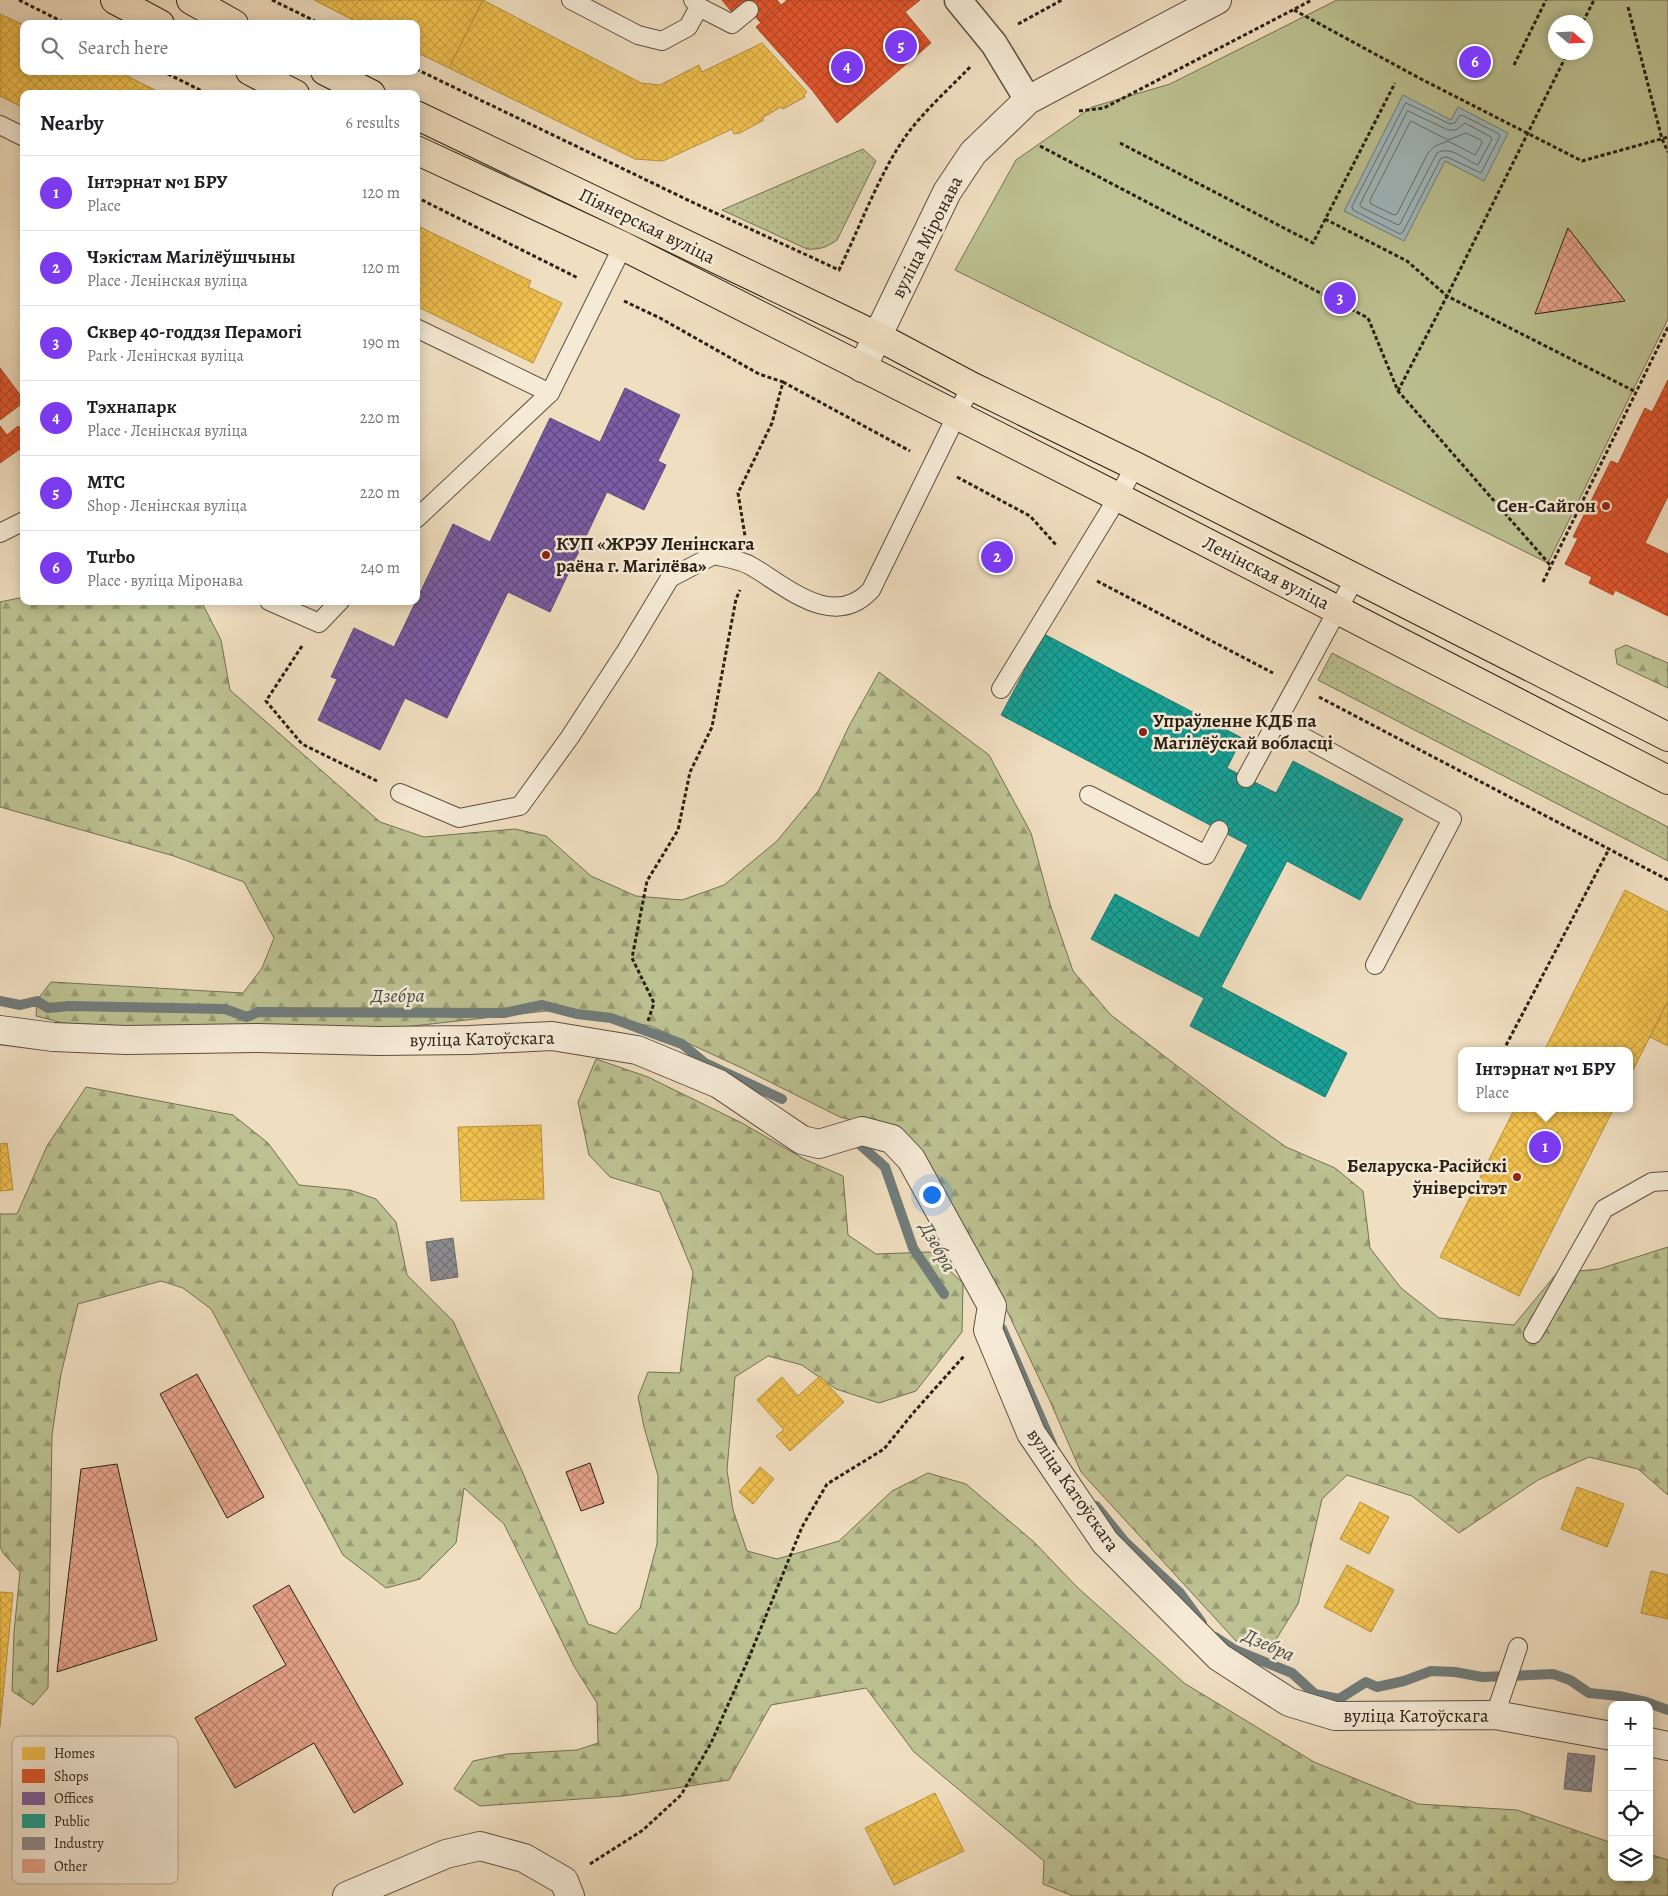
<!DOCTYPE html>
<html lang="en">
<head>
<meta charset="utf-8">
<style>
  :root { --surface:#fff; --page:#f2f2f2; --text:#202124; --muted:#757577; --line:#e0e0e0; --accent:#7c3aed }
  body { margin:0; font-family:Alegreya,serif; background:var(--page); color:var(--text) }
  .controls { position:absolute; right:15px; bottom:15px; display:grid; overflow:hidden; border-radius:10px; box-shadow:0 2px 12px #0003 }
  .controls button { width:45px; height:45px; display:grid; place-items:center; padding:0; border:0; border-bottom:1px solid var(--line); background:var(--surface); color:var(--text); font:25px sans-serif }
  .compass { position:absolute; left:1548px; top:15px; width:45px; height:45px; border-radius:50%; background:var(--surface); box-shadow:0 2px 12px #0003; rotate:109deg }
  .you { position:absolute; left:931px; top:1194px; width:18px; height:18px; margin:-12px; border:4px solid #fff; border-radius:50%; background:#1a73e8; box-shadow:0 0 0 8px #1a73e833 }
  .badge { display:grid; place-items:center; width:32px; height:32px; border-radius:50%; background:var(--accent); color:#fff; font-size:16px; font-weight:700 }
  .pin { position:absolute; translate:-50% -50%; border:2px solid #fff; box-shadow:0 1px 5px #0006 }
  .popup { position:absolute; left:1458px; top:1047px; width:175px; height:65px; box-sizing:border-box; display:grid; place-content:center; border-radius:10px; background:var(--surface); filter:drop-shadow(0 1px 4px #0005); font-size:16px; white-space:nowrap; color:var(--muted) }
  .popup b { font-size:19px; color:var(--text) }
  .popup::after { content:''; position:absolute; left:50%; top:100%; margin-left:-10px; border:10px solid transparent; border-top-color:var(--surface) }
  .list { margin:0; padding:0; list-style:none }
  h2 { display:flex; justify-content:space-between; align-items:center; height:65px; margin:0; padding:0 20px; font-size:21px }
  h2 small { font-size:16px; font-weight:400; color:var(--muted) }
  .list li { display:grid; grid-template-columns:32px 1fr auto; gap:15px; align-items:center; box-sizing:border-box; height:75px; padding:0 20px; border-top:1px solid var(--line) }
  .list b { display:block; font-size:19px; white-space:nowrap }
  .list p { margin:0; font-size:16px; white-space:nowrap; color:var(--muted) }
  .list em { font-size:16px; font-style:normal; color:var(--muted) }
  .icon { flex:none; width:28px; height:28px; fill:none; stroke:currentColor; stroke-width:2; stroke-linecap:round; stroke-linejoin:round }
  .map { position:relative; flex:none; width:1668px; height:1896px; overflow:hidden }
  .search { position:absolute; background:var(--surface); box-shadow:0 2px 12px #0003; left:20px; top:20px; width:400px; height:55px; display:flex; align-items:center; gap:12px; box-sizing:border-box; padding:0 18px; border-radius:10px; color:var(--muted); font-size:19px }
  .panel { position:absolute; background:var(--surface); box-shadow:0 2px 12px #0003; left:20px; top:90px; width:400px; height:515px; border-radius:10px }
  .map>svg:first-child { display:block }
  .grass { fill:url(#grass-dots); stroke:#747154 }
  .forest { fill:url(#forest-firs); stroke:#747154 }
  .green { fill:#bcc191; stroke:#747154; fill-rule:evenodd }
  .water { fill:#a0b9be; stroke:#717c7b }
  .homes { fill:url(#homes-cross-hatch); stroke:#b6913d }
  .shops { fill:url(#shops-cross-hatch); stroke:#ac4727 }
  .offices { fill:url(#offices-cross-hatch); stroke:#634c7c }
  .public { fill:url(#public-cross-hatch); stroke:#1d7c71 }
  .industry { fill:url(#industry-cross-hatch); stroke:#706d6d }
  .lines { fill:none; stroke-linecap:round; stroke-linejoin:round }
  .shore { stroke:#666d6a; stroke-width:1 }
  .stream { stroke:#717c7b; stroke-width:10 }
  .building { fill:url(#building-cross-hatch); stroke:#2b2116 }
  .service-casing { stroke:#5c5040; stroke-width:20 }
  .pedestrian-casing { stroke:#5c5040; stroke-width:29 }
  .minor-casing { stroke:#5c5040; stroke-width:30 }
  .tertiary-casing { stroke:#5c5040; stroke-width:30 }
  .primary-casing { stroke:#2b2116; stroke-width:30 }
  .path { stroke:#2b2116; stroke-width:3; stroke-dasharray:4 2.5; stroke-linecap:butt }
  .service { stroke:#f5ead6; stroke-width:18 }
  .pedestrian { stroke:#f5ead6; stroke-width:26 }
  .minor { stroke:#f5ead6; stroke-width:28 }
  .tertiary { stroke:#f5ead6; stroke-width:28 }
  .primary { stroke:#f0dec0; stroke-width:28 }
  .poi-dot { fill:#8f2418; stroke:#f5ead6; stroke-width:2 }
  .labels { text-anchor:middle; dominant-baseline:central; stroke-width:5; stroke-linejoin:round; paint-order:stroke }
  .street-label { font-size:19px; fill:#2b2116; stroke:#f5ead6 }
  .poi-label { font-size:19px; font-weight:bold; fill:#2b2116; stroke:#f5ead6; text-anchor:end }
  .water-label { font-size:20px; font-style:italic; fill:#4e4f48; stroke:#f5ead6 }
  .key { fill:#f5ead6; stroke:#b8ae9c; stroke-width:1 }
  .key-label { font-size:14px; fill:#2b2116 }
</style>
</head>
<body>
<div class="map">
<svg width="1668" height="1896" viewBox="0 0 1668 1896">
  <defs>
    <pattern id="grass-dots" width="8" height="8" patternUnits="userSpaceOnUse" patternTransform="scale(1.25)"><rect width="8" height="8" fill="#bcc191"/><path d="M2 2h.1M6 6h.1" fill="none" stroke="#999c75" stroke-width="1.8" stroke-linecap="round"/></pattern>
    <pattern id="forest-firs" width="22" height="20" patternUnits="userSpaceOnUse" patternTransform="scale(1.25)"><rect width="22" height="20" fill="#bcc191"/><path d="M5 1l3.5 6h-7zM16 11l3.5 6h-7z" fill="#999c75"/></pattern>
    <pattern id="homes-cross-hatch" width="8" height="8" patternUnits="userSpaceOnUse" patternTransform="scale(1.25)"><rect width="8" height="8" fill="#f2c14e"/><path d="M0 0l8 8M0 8l8-8" fill="none" stroke="#d0a643"/></pattern>
    <pattern id="shops-cross-hatch" width="8" height="8" patternUnits="userSpaceOnUse" patternTransform="scale(1.25)"><rect width="8" height="8" fill="#e4572e"/><path d="M0 0l8 8M0 8l8-8" fill="none" stroke="#b94826"/></pattern>
    <pattern id="offices-cross-hatch" width="8" height="8" patternUnits="userSpaceOnUse" patternTransform="scale(1.25)"><rect width="8" height="8" fill="#7b5ea7"/><path d="M0 0l8 8M0 8l8-8" fill="none" stroke="#60497f"/></pattern>
    <pattern id="public-cross-hatch" width="8" height="8" patternUnits="userSpaceOnUse" patternTransform="scale(1.25)"><rect width="8" height="8" fill="#17a398"/><path d="M0 0l8 8M0 8l8-8" fill="none" stroke="#15847b"/></pattern>
    <pattern id="industry-cross-hatch" width="8" height="8" patternUnits="userSpaceOnUse" patternTransform="scale(1.25)"><rect width="8" height="8" fill="#8d8d92"/><path d="M0 0l8 8M0 8l8-8" fill="none" stroke="#737376"/></pattern>
    <pattern id="building-cross-hatch" width="8" height="8" patternUnits="userSpaceOnUse" patternTransform="scale(1.25)"><rect width="8" height="8" fill="#e8a48c"/><path d="M0 0l8 8M0 8l8-8" fill="none" stroke="#bc8571"/></pattern>
  </defs>
  <rect width="100%" height="100%" fill="#f0dec0"/>
  <filter id="stains"><feTurbulence type="fractalNoise" baseFrequency=".004" numOctaves="4"/><feColorMatrix values="0 0 0 0 .2 0 0 0 0 .09 0 0 0 0 .02 0 0 0 .5 -.17"/></filter>
  <radialGradient id="worn" r=".72"><stop offset=".6" stop-color="#630" stop-opacity="0"/><stop offset="1" stop-color="#630" stop-opacity=".3"/></radialGradient>
  <g class="grass">
    <path d="M863 149 876 161 837 240C827 247 820 250 807 249L722 210Z"/>
    <path d="M1332 653 1668 827V861L1318 680Z"/>
  </g>
  <g class="forest">
    <path d="M24 597V601H201L221 640 230 690 380 822 424 837 515 829 546 836 591 876 636 896 682 900 724 885 777 841 819 790 849 726 879 672 989 755 1031 833 1050 904 1073 971 1111 1015 1237 1112 1286 1147 1335 1168 1363 1191 1370 1248 1401 1288 1439 1318 1514 1325 1557 1273 1599 1269 1668 1247V1495L1638 1469 1589 1457 1538 1480 1459 1533 1412 1496 1347 1475 1322 1499 1298 1604 1270 1649 1236 1641 1081 1472 1050 1401 988 1271 883 1128 840 1117 742 1068 651 1026 555 1010 378 1030 192 1029 63 1023 36 1016 37 1000 51 982 243 993 262 968 274 938 244 882 174 856 0 807V602Z"/>
    <path d="M1626 645 1668 663V688L1617 664 1615 650Z"/>
    <path d="M596 1059 648 1077 742 1123 804 1159 843 1176 848 1235 876 1254 930 1252 963 1283 962 1332 916 1391 879 1403 836 1389 802 1365 768 1356 735 1377 727 1470 733 1510 747 1551 777 1559 839 1541 892 1491 928 1473 966 1484 1034 1542 1077 1587 1184 1683 1314 1762 1418 1804 1517 1810 1612 1843V1877H1649V1854L1668 1860V1896H1073L1043 1884 1044 1861 914 1752 866 1688 771 1705 729 1780 623 1796 480 1806 454 1789 473 1761 507 1754 577 1750 598 1743 597 1703 574 1666 504 1524 464 1488 456 1543 420 1579 386 1588 343 1555 211 1309 183 1288 161 1281 78 1304 61 1374 52 1435 48 1688 33 1705 12 1691 14 1632 20 1572 3 1553 0 1546V1214H17L47 1146 86 1087 233 1115 268 1143 299 1185 350 1190 376 1199 396 1222 407 1275 453 1321 522 1471 588 1624 616 1634 640 1608 657 1544 658 1476 644 1427 638 1397 648 1372 680 1373 693 1272 660 1192 610 1177 589 1155 578 1102Z"/>
  </g>
  <path class="green" d="M1337 0H1668V319L1548 563 955 270 1016 160 1092 107 1170 84ZM1556 22H1586V52H1556ZM1458 108 1484 180 1445 161 1452 120Z"/>
  <path class="water" d="M1403 95 1451 120 1458 107 1508 133 1484 181 1445 161 1404 241 1344 211Z"/>
  <g class="homes">
    <path d="M314 0H483L449 68 416 52V24H361Z"/>
    <path d="M483 0 641 83 660 85 699 65 702 72 762 43 807 92 804 95 805 97 783 109 781 107 762 118 764 120 738 134 737 133 734 134 732 129 663 161 635 159 449 68Z"/>
    <path d="M0 14 24 25V71H117L163 94H24V108L0 96Z"/>
    <path d="M416 225 531 281 528 287 562 303 533 363 416 306Z"/>
    <path d="M1625 890 1668 912V1001L1629 1078V1051H1544Z"/>
    <path d="M1668 1001V1046L1650 1037Z"/>
    <path d="M1515 1108H1614L1519 1296 1440 1257Z"/>
    <path d="M541 1125 544 1199 461 1201 458 1127Z"/>
    <path d="M7 1143 13 1190 0 1191V1144Z"/>
    <path d="M820 1376 844 1402 790 1451 776 1436 784 1430 757 1400 782 1377 798 1396Z"/>
    <path d="M760 1467 774 1479 753 1504 739 1492Z"/>
    <path d="M1577 1487 1624 1504 1607 1547 1561 1529Z"/>
    <path d="M1360 1502 1389 1517 1369 1554 1340 1539Z"/>
    <path d="M1347 1565 1394 1590 1371 1632 1324 1607Z"/>
    <path d="M1651 1571 1668 1575V1619L1641 1613Z"/>
    <path d="M0 1592 13 1593 0 1727Z"/>
    <path d="M935 1793 964 1851 894 1885 865 1828Z"/>
  </g>
  <g class="shops">
    <path d="M722 0H777L781 5 761 23 746 6 735 16Z"/>
    <path d="M787 0H920L905 12 931 43 837 123 812 90 756 27Z"/>
    <path d="M0 368 24 400V402L0 420Z"/>
    <path d="M1668 380V496L1645 543 1668 554V616L1615 590 1613 595 1589 583 1592 577 1565 564 1578 538 1573 537 1611 461 1618 464 1645 408 1652 412Z"/>
    <path d="M0 426 7 435 18 426 24 432V446L0 463Z"/>
  </g>
  <path class="offices" d="M625 388 680 415 658 461 666 465 644 510 607 492 550 612 508 592 447 718 405 698 380 750 318 720 337 679 331 677 354 628 394 647 453 524 490 542 550 418 600 442Z"/>
  <path class="public" d="M1044 634 1242 738 1227 768 1276 793 1293 761 1403 819 1360 900 1287 861 1221 987 1347 1053 1325 1097 1190 1026 1204 998 1091 939 1115 894 1199 938 1248 845 1001 715Z"/>
  <g class="industry">
    <path d="M453 1238 458 1277 431 1281 426 1242Z"/>
    <path d="M1568 1753 1595 1756 1591 1792 1564 1789Z"/>
  </g>
  <g class="lines">
    <g class="shore">
      <path d="M1406 103 1450 124 1455 123 1459 116 1462 115 1499 134 1500 136 1481 173 1447 157 1441 158 1403 232 1400 234 1353 210 1352 207Z"/>
      <path d="M1408 111 1448 130H1456L1465 123 1491 137 1492 139 1478 165C1465 160 1450 145 1437 153L1400 224 1398 225 1361 207 1360 205Z"/>
      <path d="M1411 121 1448 140 1466 133 1481 140 1482 143 1475 155 1448 141 1435 146 1428 153 1397 214 1394 215 1371 204 1370 201Z"/>
    </g>
    <g class="stream">
      <path d="M0 1001 20 1005 37 1001 48 1008 69 1006 225 1009 247 1017 258 1012 504 1013 542 1005 577 1014 611 1018 682 1044 705 1063 782 1099"/>
      <path d="M857 1142 885 1167 913 1248 944 1294"/>
      <path d="M1002 1329 1052 1444"/>
      <path d="M1096 1506 1125 1542 1180 1593 1202 1623"/>
      <path d="M1215 1637 1235 1650 1292 1673 1315 1694 1339 1699 1366 1682 1377 1687 1404 1681 1431 1671 1455 1672 1482 1677 1553 1674 1570 1680 1589 1693 1619 1696 1646 1702 1668 1710"/>
    </g>
  </g>
  <g class="building">
    <path d="M1568 228 1625 301 1535 314Z"/>
    <path d="M197 1374 264 1497 227 1518 160 1394Z"/>
    <path d="M590 1463 604 1503 581 1511 566 1472Z"/>
    <path d="M117 1464 157 1640 57 1672 81 1469Z"/>
    <path d="M289 1585 403 1784 354 1813 314 1743 235 1788 195 1718 286 1665 253 1606Z"/>
  </g>
  <g class="lines">
    <defs>
      <g id="service">
        <path d="M571 0 638 35 662 41 688 27 699 7 693 0"/>
        <path d="M699 7 732 24 749 10"/>
        <path d="M0 125 24 137"/>
        <path d="M416 328 550 393"/>
        <path d="M416 519 550 393 623 246"/>
        <path d="M0 533 24 521"/>
        <path d="M269 601 319 623 340 601"/>
        <path d="M1001 689 1118 497 1135 466"/>
        <path d="M1276 722 1452 819 1375 965"/>
        <path d="M1246 778 1355 578"/>
        <path d="M400 793 459 818 520 806 570 737 626 651 670 578 714 555C726 558 741 560 751 566 786 586 833 631 871 590L971 386"/>
        <path d="M1089 795 1206 855 1219 830"/>
        <path d="M1533 1334 1604 1209 1652 1182 1668 1181"/>
        <path d="M1495 1715 1518 1647"/>
      </g>
      <path id="pedestrian" d="M958 0 994 44 1028 100"/>
      <g id="minor">
        <path d="M0 1030 53 1037 126 1040 258 1038 378 1041 469 1040 552 1036 637 1050 719 1084 802 1140 819 1144 862 1131 892 1139 911 1159 992 1306 988 1330 1031 1433 1105 1542 1219 1657 1289 1702 1335 1716 1495 1715 1612 1736"/>
        <path d="M1649 1742 1668 1746"/>
        <path d="M347 1896 446 1854 480 1846 524 1858 564 1881 570 1896"/>
      </g>
      <path id="tertiary" d="M862 368 947 192 973 153 1028 100 1217 0"/>
      <g id="primary">
        <path d="M115 0 160 24"/>
        <path d="M191 0 234 24"/>
        <path d="M250 71 295 94"/>
        <path d="M325 71 371 94"/>
        <path d="M416 115 877 336 971 386 1135 466 1668 737"/>
        <path d="M416 150 623 246 1118 497 1668 780"/>
      </g>
    </defs>
    <use href="#service" class="service-casing"/>
    <use href="#pedestrian" class="pedestrian-casing"/>
    <use href="#minor" class="minor-casing"/>
    <use href="#tertiary" class="tertiary-casing"/>
    <use href="#primary" class="primary-casing"/>
    <g class="path">
      <path d="M19 0 67 24"/>
      <path d="M272 0 321 24"/>
      <path d="M1628 7 1662 139 1668 152"/>
      <path d="M1294 10 1421 79 1582 161 1668 137"/>
      <path d="M1583 22 1594 0"/>
      <path d="M1018 24 1062 0"/>
      <path d="M1514 65 1546 0"/>
      <path d="M416 69 694 203 839 270C860 227 880 171 908 133 926 109 950 88 971 66"/>
      <path d="M162 71 208 94"/>
      <path d="M1079 111 1104 108 1312 0"/>
      <path d="M1120 143 1313 243 1395 83"/>
      <path d="M1040 146 1368 318 1398 391 1551 566"/>
      <path d="M416 197 578 278"/>
      <path d="M1325 219 1407 261 1447 296 1636 392"/>
      <path d="M624 301 660 318 759 374 783 382 772 423 738 493 745 536"/>
      <path d="M783 382 910 451"/>
      <path d="M1398 391 1447 296 1568 52"/>
      <path d="M957 477 1030 516 1057 546"/>
      <path d="M1097 581 1273 673"/>
      <path d="M1543 582 1668 327"/>
      <path d="M302 646 266 701 302 744 377 781"/>
      <path d="M1319 697 1668 880"/>
      <path d="M648 1021 654 1003 632 958 647 881 678 830 690 772 712 727 736 599 740 590"/>
      <path d="M1503 1051 1609 849"/>
      <path d="M590 1864 643 1830 681 1795 711 1743 748 1660 802 1527 827 1484 884 1449 914 1412 964 1356"/>
    </g>
    <use href="#service" class="service"/>
    <use href="#pedestrian" class="pedestrian"/>
    <use href="#minor" class="minor"/>
    <use href="#tertiary" class="tertiary"/>
    <use href="#primary" class="primary"/>
  </g>
  <g class="poi-dot">
    <circle cx="1606" cy="506" r="5"/>
    <circle cx="546" cy="555" r="5"/>
    <circle cx="1143" cy="732" r="5"/>
    <circle cx="1517" cy="1177" r="5"/>
  </g>
  <g class="labels">
    <g class="street-label">
      <text transform="translate(647 226) rotate(26)">Піянерская вуліца</text>
      <text transform="translate(927 237) rotate(-63)">вуліца Міронава</text>
      <text transform="translate(1266 573) rotate(27)">Ленінская вуліца</text>
      <text transform="translate(482 1039) rotate(-1)">вуліца Катоўскага</text>
      <text transform="translate(1073 1490) rotate(55)">вуліца Катоўскага</text>
      <text x="1416" y="1716">вуліца Катоўскага</text>
    </g>
    <g class="poi-label">
      <text x="1596" y="506">Сен-Сайгон</text>
      <text x="556" y="544" text-anchor="start">КУП «ЖРЭУ Ленінскага<tspan x="556" dy="22">раёна г. Магілёва»</tspan></text>
      <text x="1153" y="721" text-anchor="start">Упраўленне КДБ па<tspan x="1153" dy="22">Магілёўскай вобласці</tspan></text>
      <text x="1507" y="1166">Беларуска-Расійскі<tspan x="1507" dy="22">ўніверсітэт</tspan></text>
    </g>
    <g class="water-label">
      <text x="398" y="995">Дзебра</text>
      <text transform="translate(938 1247) rotate(61)">Дзебра</text>
      <text transform="translate(1269 1645) rotate(24)">Дзебра</text>
    </g>
  </g>
  <rect x="12" y="1736" width="166" height="148" rx="8" class="key"/>
  <rect x="22" y="1747" width="23" height="13" fill="#f2c14e"/>
  <rect x="22" y="1769" width="23" height="14" fill="#e4572e"/>
  <rect x="22" y="1792" width="23" height="13" fill="#7b5ea7"/>
  <rect x="22" y="1814" width="23" height="14" fill="#17a398"/>
  <rect x="22" y="1837" width="23" height="13" fill="#8d8d92"/>
  <rect x="22" y="1859" width="23" height="14" fill="#e8a48c"/>
  <g class="key-label">
    <text x="54" y="1758">Homes</text>
    <text x="54" y="1781">Shops</text>
    <text x="54" y="1803">Offices</text>
    <text x="54" y="1826">Public</text>
    <text x="54" y="1848">Industry</text>
    <text x="54" y="1871">Other</text>
  </g>
  <rect width="100%" height="100%" filter="url(#stains)"/>
  <rect width="100%" height="100%" fill="url(#worn)"/>
</svg>
<div class="controls">
<button>+</button>
<button>−</button>
<button><svg class="icon" aria-label="locate" viewBox="0 0 24 24"><circle cx="12" cy="12" r="6"/><path d="M12 2v4M12 18v4M2 12h4M18 12h4"/></svg></button>
<button><svg class="icon" aria-label="layers" viewBox="0 0 24 24"><path d="M12 4l9 5-9 5-9-5zM3 14l9 5 9-5"/></svg></button>
</div>
<svg class="compass" viewBox="-18 -18 36 36"><path d="M0-13l5 13h-10z" fill="#e53935"/><path d="M0 13l5-13h-10z" fill="#757577"/></svg>
<div class="you"></div>
<div class="pin badge" style="left:1545px;top:1147px">1</div>
<div class="popup"><b>Інтэрнат №1 БРУ</b>Place</div>
<div class="pin badge" style="left:997px;top:557px">2</div>
<div class="pin badge" style="left:1340px;top:298px">3</div>
<div class="pin badge" style="left:847px;top:67px">4</div>
<div class="pin badge" style="left:901px;top:46px">5</div>
<div class="pin badge" style="left:1475px;top:62px">6</div>
<div class="search"><svg class="icon" aria-label="search" viewBox="0 0 24 24"><circle cx="10" cy="10" r="6"/><path d="M15 15l6 6"/></svg>Search here</div>
<section class="panel">
<h2>Nearby<small>6 results</small></h2>
<ul class="list">
<li><span class="badge">1</span><div><b>Інтэрнат №1 БРУ</b><p>Place</p></div><em>120 m</em></li>
<li><span class="badge">2</span><div><b>Чэкістам Магілёўшчыны</b><p>Place · Ленінская вуліца</p></div><em>120 m</em></li>
<li><span class="badge">3</span><div><b>Сквер 40-годдзя Перамогі</b><p>Park · Ленінская вуліца</p></div><em>190 m</em></li>
<li><span class="badge">4</span><div><b>Тэхнапарк</b><p>Place · Ленінская вуліца</p></div><em>220 m</em></li>
<li><span class="badge">5</span><div><b>МТС</b><p>Shop · Ленінская вуліца</p></div><em>220 m</em></li>
<li><span class="badge">6</span><div><b>Turbo</b><p>Place · вуліца Міронава</p></div><em>240 m</em></li>
</ul>
</section>
</div>
</body>
</html>
